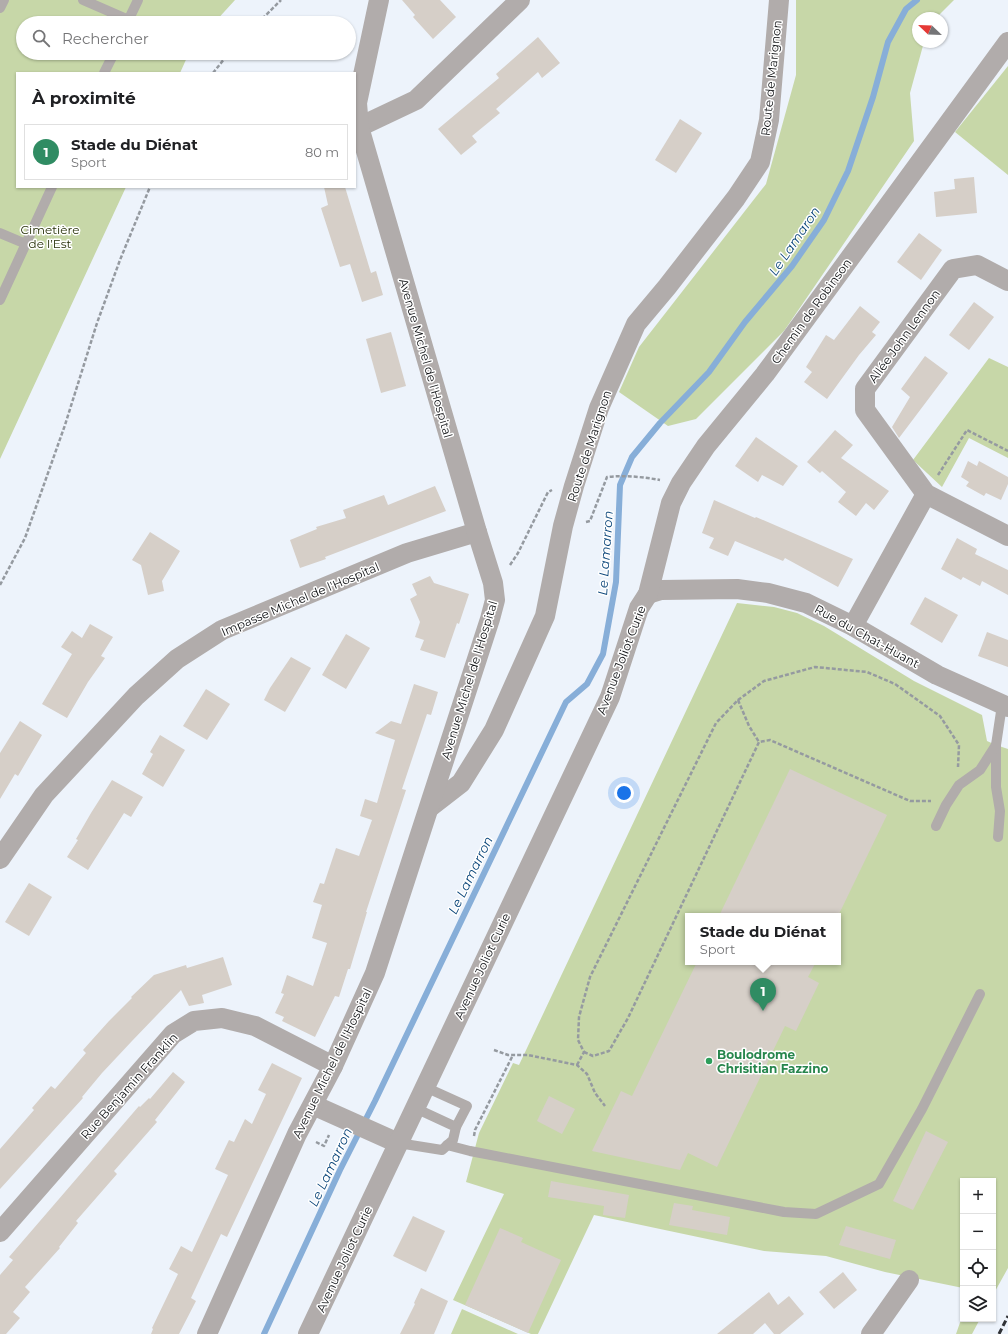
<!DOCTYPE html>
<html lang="fr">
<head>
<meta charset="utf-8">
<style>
  :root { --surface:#fff; --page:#f6f6f6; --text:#202124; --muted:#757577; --line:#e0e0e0; --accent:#308c63 }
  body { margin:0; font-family:Montserrat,sans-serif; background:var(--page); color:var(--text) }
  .controls { position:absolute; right:12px; bottom:12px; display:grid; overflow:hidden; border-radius:0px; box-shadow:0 1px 3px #0004 }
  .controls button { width:36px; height:36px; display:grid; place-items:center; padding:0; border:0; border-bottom:1px solid var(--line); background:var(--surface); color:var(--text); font:20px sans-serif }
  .compass { position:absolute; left:912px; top:12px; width:36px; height:36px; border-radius:50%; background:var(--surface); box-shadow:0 1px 3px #0004; rotate:293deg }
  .you { position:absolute; left:624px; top:793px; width:14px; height:14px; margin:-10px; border:3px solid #fff; border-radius:50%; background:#1a73e8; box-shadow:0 0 0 6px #1a73e833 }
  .badge { display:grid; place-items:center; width:26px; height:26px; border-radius:50%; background:var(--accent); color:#fff; font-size:13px; font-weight:700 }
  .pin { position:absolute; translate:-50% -33px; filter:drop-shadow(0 1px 2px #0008) }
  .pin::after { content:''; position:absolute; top:21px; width:14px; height:12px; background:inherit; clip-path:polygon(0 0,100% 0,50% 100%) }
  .popup { position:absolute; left:685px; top:913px; width:156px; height:52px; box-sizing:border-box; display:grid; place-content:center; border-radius:0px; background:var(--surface); filter:drop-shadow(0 1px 3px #0005); font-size:13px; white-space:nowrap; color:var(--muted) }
  .popup b { font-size:15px; color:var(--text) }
  .popup::after { content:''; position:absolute; left:50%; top:100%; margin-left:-8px; border:8px solid transparent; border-top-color:var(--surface) }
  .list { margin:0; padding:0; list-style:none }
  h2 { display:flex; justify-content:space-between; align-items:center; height:52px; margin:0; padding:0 16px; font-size:17px }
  h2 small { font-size:13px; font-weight:400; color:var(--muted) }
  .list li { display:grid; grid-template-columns:26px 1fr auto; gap:12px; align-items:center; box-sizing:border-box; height:56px; margin:0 8px 8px; padding:0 8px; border:1px solid var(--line); border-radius:0px }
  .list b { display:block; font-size:15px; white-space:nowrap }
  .list p { margin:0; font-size:13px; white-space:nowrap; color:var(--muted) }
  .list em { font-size:13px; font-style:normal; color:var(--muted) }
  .icon { flex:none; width:22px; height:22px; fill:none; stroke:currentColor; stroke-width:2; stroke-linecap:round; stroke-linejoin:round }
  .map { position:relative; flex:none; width:1008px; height:1334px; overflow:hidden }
  .search { position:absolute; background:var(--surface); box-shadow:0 1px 3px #0004; left:16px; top:16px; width:340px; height:44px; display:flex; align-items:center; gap:10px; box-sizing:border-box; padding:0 14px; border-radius:22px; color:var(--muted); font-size:15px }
  .panel { position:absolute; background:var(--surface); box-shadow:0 1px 3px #0004; left:16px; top:72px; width:340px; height:116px; border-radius:0px }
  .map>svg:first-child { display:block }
  .green { fill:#c7d7a8; fill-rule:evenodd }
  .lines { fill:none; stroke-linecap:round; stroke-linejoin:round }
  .stream { stroke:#87aed8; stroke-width:6 }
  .building { fill:#d6cfc8 }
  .path { stroke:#959aa0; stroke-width:2.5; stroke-dasharray:4 2; stroke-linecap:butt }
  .lane { stroke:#b1acab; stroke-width:10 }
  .street { stroke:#b1acab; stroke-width:20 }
  .rail { stroke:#303236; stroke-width:3; stroke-dasharray:6 3; stroke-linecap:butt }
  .leisure-dot { fill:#2e9e5b; stroke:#fff; stroke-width:1.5 }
  .labels { text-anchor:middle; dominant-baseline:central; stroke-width:3; stroke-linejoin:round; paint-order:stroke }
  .street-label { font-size:12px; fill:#101215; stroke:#fff }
  .park-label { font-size:12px; fill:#242e05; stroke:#fff }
  .leisure-label { font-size:12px; font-weight:bold; fill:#27864d; stroke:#fff; text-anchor:start }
  .water-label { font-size:13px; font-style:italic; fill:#0b467a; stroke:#fff }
</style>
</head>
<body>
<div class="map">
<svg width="1008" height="1334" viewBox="0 0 1008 1334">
  <rect width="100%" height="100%" fill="#edf3fb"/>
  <g class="green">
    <path d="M0 0H235L214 23H23V53H189L180 73H17V187H126L0 459Z"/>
    <path d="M796 0H954L936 18H918V42H924L910 93 914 141 784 331 696 419 668 426 619 392 639 347 766 184 796 75Z"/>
    <path d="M1008 66V175L955 132Z"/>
    <path d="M989 358 1008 367V458L969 438 942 487 913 460Z"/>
    <path d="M737 603 774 607 797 613 824 626 914 681 982 715 987 741 996 745 1008 749V1268L993 1295V1181H963V1288L885 1272 826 1256 764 1251 594 1215 538 1334H531L453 1300 504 1194 466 1182 479 1133 513 1063 519 1065ZM688 916H838V962H688Z"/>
    <path d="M462 1309 518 1334H451Z"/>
    <path d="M963 1314V1319H980L972 1334H956Z"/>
  </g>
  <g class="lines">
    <path class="stream" d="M264 1334 340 1170 375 1101 566 702 587 684 603 654 616 582 620 485 632 457 660 423 709 372 745 322 792 266 824 220 848 171 873 97 888 42 906 9 917 0"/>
  </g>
  <g class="building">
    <path d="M402 0H440L456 17 433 39 413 17 415 15Z"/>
    <path d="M538 37 560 63 542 78 538 72 496 109 500 113 472 136 477 142 461 155 438 129 499 78 496 74Z"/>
    <path d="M680 119 702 133 676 173 655 160Z"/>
    <path d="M974 177 977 213 936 217 934 192 955 189 954 179Z"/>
    <path d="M324 187H345L371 273 376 271 383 295 362 302 350 264 340 267 321 208 328 205Z"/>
    <path d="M919 233 942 250 921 280 897 262Z"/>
    <path d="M974 302 994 317 969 350 949 335Z"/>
    <path d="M860 306 880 322 872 332 876 335 859 355 827 399 804 382 812 372 806 367 826 335 834 340Z"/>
    <path d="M391 332 406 386 381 393 366 339Z"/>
    <path d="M925 356 948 373 899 438 892 427 910 397 901 389Z"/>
    <path d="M835 430 853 445 841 458 889 491 874 510 866 503 856 516 838 502 846 492 822 471 820 473 807 462Z"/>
    <path d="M756 437 798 466 783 486 762 475 758 482 735 466Z"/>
    <path d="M968 461 977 466 979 461 1008 477V484L1001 500 986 493 984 496 966 486 969 482 961 477Z"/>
    <path d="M435 486 446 511 325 557 326 559 300 568 290 540 317 529 316 527 346 518 343 510 384 495 388 505Z"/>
    <path d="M714 500 755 518 756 517 853 559 838 587 785 558 783 561 735 541 728 556 709 548 714 538 702 533Z"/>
    <path d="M150 532 180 551 162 581 164 591 148 595 141 565 132 560Z"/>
    <path d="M957 538 977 549 975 554 1008 570V595L982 581 980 586 963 577 961 580 941 569Z"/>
    <path d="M430 576 434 583 469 594 459 624 457 623 445 658 420 650 424 640 415 637 420 622 410 599 417 595 412 584Z"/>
    <path d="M925 597 958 615 942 643 910 624Z"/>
    <path d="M90 624 113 637 101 656 105 658 88 682 67 718 42 704 72 654 61 647 72 631 82 638Z"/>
    <path d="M987 632 1008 640V667L978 656Z"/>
    <path d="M346 634 370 648 346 689 322 675Z"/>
    <path d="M291 657 311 668 285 712 264 700 270 688Z"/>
    <path d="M414 684 438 692 431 715 427 714 402 789 406 790 366 912H367L350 969H348L339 997 335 996 315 1037 282 1021 284 1017 275 1013 284 994 281 993 287 975 313 986 327 943 312 938 322 905 313 902 320 883 324 884 336 848 359 856 372 820 360 816 365 799 377 803 395 740 375 733 391 721 401 724Z"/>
    <path d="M206 689 230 704 207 740 183 726Z"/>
    <path d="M20 721 42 735 18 776 15 774 0 799V753Z"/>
    <path d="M160 735 185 750 163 787 142 774 153 754 150 752Z"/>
    <path d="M790 769 887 815 838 916H719Z"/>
    <path d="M112 780 143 797 131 817 124 813 88 870 67 857 78 840 76 839 91 813Z"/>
    <path d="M29 883 52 897 29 936 5 922Z"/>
    <path d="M223 957 232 985 202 995 204 1003 189 1006 181 990 132 1041 102 1073 82 1097 83 1098 0 1189V1149L34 1110 32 1108 51 1086 55 1089 86 1053 83 1050 109 1021 132 998 131 997 154 975 186 965 187 968Z"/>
    <path d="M697 962H816L808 977 819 983 796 1031 785 1026 717 1167 688 1153 680 1170 592 1151 621 1091 632 1096Z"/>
    <path d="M272 1063 302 1078 227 1237 221 1234 191 1298 196 1301 179 1334H151L153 1329 152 1328 178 1274 169 1269 181 1246 192 1252 228 1175 215 1169 229 1140 234 1142 245 1119 252 1124 266 1094 258 1090Z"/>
    <path d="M173 1072 185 1082 155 1120 157 1122 114 1171 117 1174 76 1221 78 1223 59 1247 60 1248 25 1287 30 1292 13 1312 20 1318 6 1334H0V1275L13 1260 9 1257 139 1106 140 1107 149 1098 150 1099Z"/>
    <path d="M549 1096 575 1109 562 1134 537 1121Z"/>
    <path d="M926 1131 948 1142 913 1210 893 1201Z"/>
    <path d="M551 1181 629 1195 625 1218 603 1215 604 1206 548 1197Z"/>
    <path d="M674 1203 693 1206 692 1210 730 1217 727 1235 669 1225Z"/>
    <path d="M413 1216 445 1231 426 1272 393 1256Z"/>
    <path d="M846 1226 896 1240 890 1259 839 1245Z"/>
    <path d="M500 1228 523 1238 521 1242 561 1260 528 1333 465 1305Z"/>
    <path d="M843 1272 857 1290 834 1309 819 1292Z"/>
    <path d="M421 1288 448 1301 434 1334H400L415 1304 414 1303Z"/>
    <path d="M769 1292 778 1305 789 1296 804 1314 780 1334H774L765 1323 753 1334H717Z"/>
  </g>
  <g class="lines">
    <g class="path">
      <path d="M258 23 281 0"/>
      <path d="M213 73 229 53"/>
      <path d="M938 475 967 430 1008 451"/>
      <path d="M586 522 590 521 607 477C625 475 643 477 660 480"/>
      <path d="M510 565 518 553 548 492 552 490"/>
      <path d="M0 585 25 538 65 425 97 323 120 260 150 187"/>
      <path d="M738 700 749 726 759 742"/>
      <path d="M494 1050 508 1055H528L577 1065 587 1074 595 1093 605 1106"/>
      <path d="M584 1052 593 1056 609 1051 628 1018 759 742 770 740 910 801H931"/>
      <path d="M577 1065 584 1052 578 1040 579 1017 590 977 716 723 738 700 764 681 815 667 867 672 895 684 940 716 959 745 958 767"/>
      <path d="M474 1136 475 1130 513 1055"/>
      <path d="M316 1142 324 1146 329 1135"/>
    </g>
    <g class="lane">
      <path d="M83 0 129 20"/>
      <path d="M0 8 4 0"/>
      <path d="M127 23 138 0"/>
      <path d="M104 73 114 53"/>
      <path d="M0 233 26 244"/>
      <path d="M0 300 52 187"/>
      <path d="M996 745V787L1000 811 998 837"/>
      <path d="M936 826 946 805 959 785 980 770 996 745 1002 705"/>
      <path d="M425 1087 467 1106 456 1127"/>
      <path d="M398 1143 442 1150 453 1140 456 1127 415 1108"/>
      <path d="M447 1145 470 1151 784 1212 816 1214 879 1184 922 1109 980 994"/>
    </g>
    <g class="street">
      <path d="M359 127 416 100 520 0"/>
      <path d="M1008 281 977 265 953 269 865 389V410L926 494 1008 536"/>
      <path d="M648 594 661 590 737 589 768 593 806 603 853 626 937 675 1008 707"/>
      <path d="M853 626 926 494"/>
      <path d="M430 807 461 783 494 730 545 616 563 526 574 486 599 408 636 324 667 287 736 198 760 162 769 120 779 0"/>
      <path d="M0 859 44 795 136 696 177 659 222 630 407 553 477 532"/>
      <path d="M313 1105 398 1143"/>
      <path d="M0 1232 173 1034 194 1021 222 1018 255 1026 333 1066"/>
      <path d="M207 1334 297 1134 333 1066 375 973 490 619 495 600 493 583 477 532 359 127 357 103 379 0"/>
      <path d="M308 1334 610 697 639 608 648 594 671 503 681 483 706 446 765 374 1008 42"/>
      <path d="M871 1334 909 1280"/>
    </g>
    <path class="rail" d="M999 1334 1008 1316"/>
  </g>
  <circle class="leisure-dot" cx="709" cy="1061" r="4"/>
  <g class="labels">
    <g class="street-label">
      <text transform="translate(771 78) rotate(-84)">Route de Marignon</text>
      <text transform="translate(811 311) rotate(-54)">Chemin de Robinson</text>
      <text transform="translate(904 336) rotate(-54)">Allée John Lennon</text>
      <text transform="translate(426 358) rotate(74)">Avenue Michel de l'Hospital</text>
      <text transform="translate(589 446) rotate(-72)">Route de Marignon</text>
      <text transform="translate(300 599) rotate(-23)">Impasse Michel de l'Hospital</text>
      <text transform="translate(867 636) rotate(29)">Rue du Chat-Huant</text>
      <text transform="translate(621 660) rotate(-69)">Avenue Joliot Curie</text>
      <text transform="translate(469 680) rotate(-73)">Avenue Michel de l'Hospital</text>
      <text transform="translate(482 966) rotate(-65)">Avenue Joliot Curie</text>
      <text transform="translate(332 1063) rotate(-64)">Avenue Michel de l'Hospital</text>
      <text transform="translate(129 1086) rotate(-48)">Rue Benjamin Franklin</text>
      <text transform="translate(344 1259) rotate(-65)">Avenue Joliot Curie</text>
    </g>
    <g class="park-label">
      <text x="50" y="229">Cimetière<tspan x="50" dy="14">de l’Est</tspan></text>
    </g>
    <g class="leisure-label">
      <text x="717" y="1054">Boulodrome<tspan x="717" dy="14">Chrisitian Fazzino</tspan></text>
    </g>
    <g class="water-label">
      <text transform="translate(794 241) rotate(-56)">Le Lamaron</text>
      <text transform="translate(605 553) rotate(-86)">Le Lamarron</text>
      <text transform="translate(470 875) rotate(-64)">Le Lamarron</text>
      <text transform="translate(330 1167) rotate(-65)">Le Lamarron</text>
    </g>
  </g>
</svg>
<div class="controls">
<button>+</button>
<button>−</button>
<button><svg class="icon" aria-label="locate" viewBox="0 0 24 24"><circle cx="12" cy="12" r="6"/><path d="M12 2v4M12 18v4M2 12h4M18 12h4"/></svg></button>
<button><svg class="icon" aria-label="layers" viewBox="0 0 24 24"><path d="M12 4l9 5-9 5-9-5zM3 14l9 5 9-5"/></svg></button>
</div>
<svg class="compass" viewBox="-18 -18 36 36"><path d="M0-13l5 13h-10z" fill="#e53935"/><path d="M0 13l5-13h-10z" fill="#757577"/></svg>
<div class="you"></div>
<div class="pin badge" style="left:763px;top:1011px">1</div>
<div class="popup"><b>Stade du Diénat</b>Sport</div>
<div class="search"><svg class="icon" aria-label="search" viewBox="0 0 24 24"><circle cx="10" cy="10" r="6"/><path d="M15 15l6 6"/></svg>Rechercher</div>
<section class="panel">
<h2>À proximité<small></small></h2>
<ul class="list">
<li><span class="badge">1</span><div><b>Stade du Diénat</b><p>Sport</p></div><em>80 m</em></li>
</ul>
</section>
</div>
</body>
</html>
